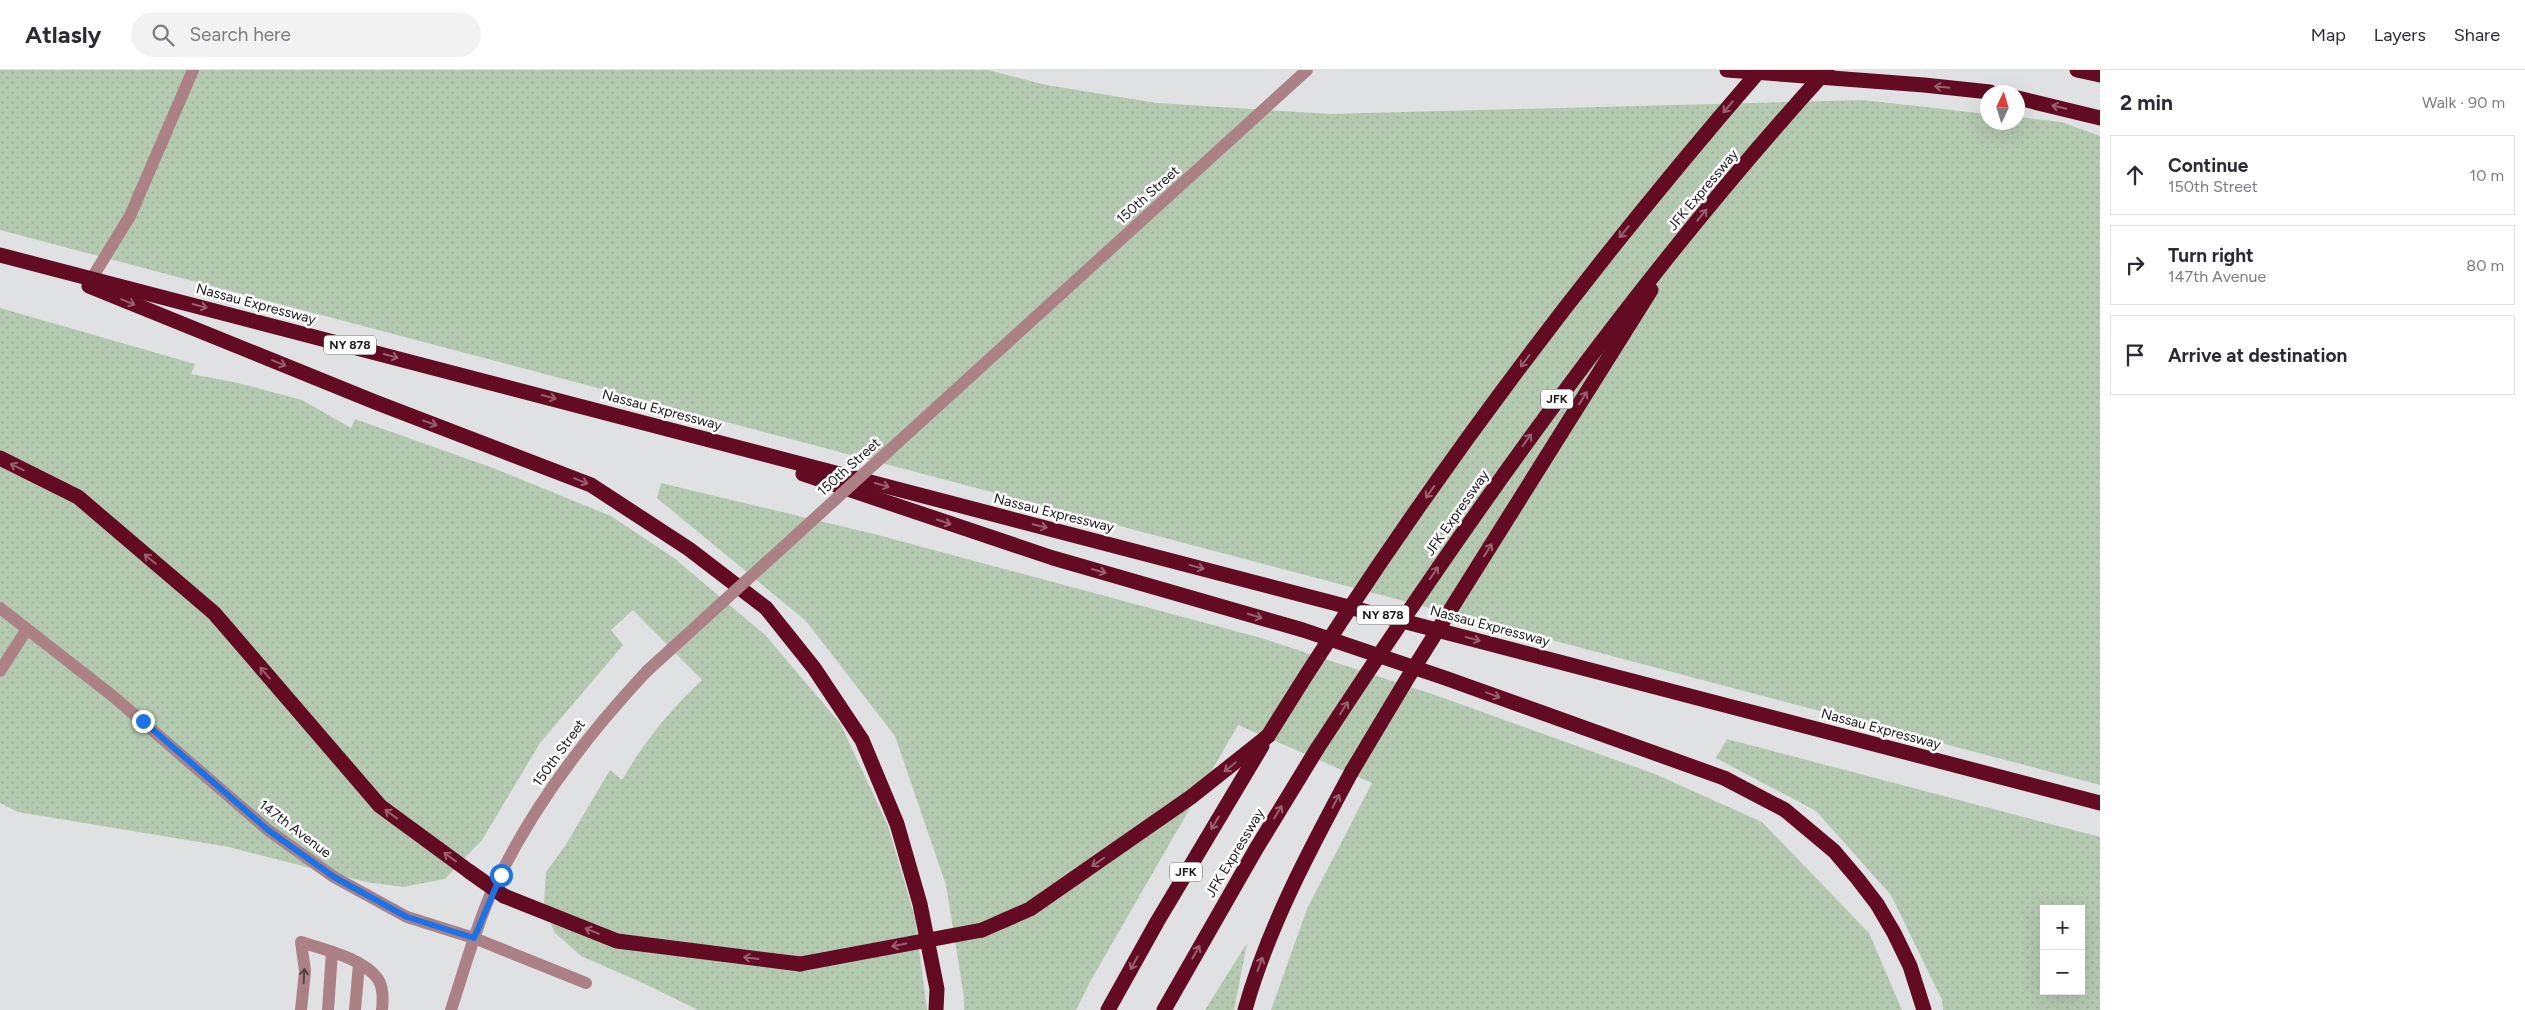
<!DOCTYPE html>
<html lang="en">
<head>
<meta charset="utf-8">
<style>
  :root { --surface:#fff; --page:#f2f2f3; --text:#2b2b33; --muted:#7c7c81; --line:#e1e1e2 }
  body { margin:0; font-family:Figtree,sans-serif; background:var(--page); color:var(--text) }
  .controls { position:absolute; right:15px; bottom:15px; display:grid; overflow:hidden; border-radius:0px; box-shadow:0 5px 20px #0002 }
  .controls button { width:45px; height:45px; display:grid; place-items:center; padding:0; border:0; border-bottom:1px solid var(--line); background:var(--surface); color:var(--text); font:25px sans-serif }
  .compass { position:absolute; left:1980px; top:15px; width:45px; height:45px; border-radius:50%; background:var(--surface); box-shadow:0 5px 20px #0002; rotate:4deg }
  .stop { position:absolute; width:15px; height:15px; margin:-11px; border:4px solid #1a73e8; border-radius:50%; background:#fff }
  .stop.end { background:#1a73e8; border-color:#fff; box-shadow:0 1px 5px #0008 }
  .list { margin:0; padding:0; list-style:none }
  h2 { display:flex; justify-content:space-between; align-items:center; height:65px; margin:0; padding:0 20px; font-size:21px }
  h2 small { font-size:16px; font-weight:400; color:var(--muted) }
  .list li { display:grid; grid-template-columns:32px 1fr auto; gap:15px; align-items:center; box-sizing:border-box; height:80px; margin:0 10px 10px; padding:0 10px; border:1px solid var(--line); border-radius:0px }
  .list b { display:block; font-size:19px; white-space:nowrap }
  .list p { margin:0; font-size:16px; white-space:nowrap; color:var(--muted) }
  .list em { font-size:16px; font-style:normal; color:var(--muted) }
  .icon { flex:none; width:28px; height:28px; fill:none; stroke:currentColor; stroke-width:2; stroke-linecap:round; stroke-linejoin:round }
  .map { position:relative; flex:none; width:2100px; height:940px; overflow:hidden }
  header { display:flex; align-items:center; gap:30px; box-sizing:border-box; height:70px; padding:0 25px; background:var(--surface); border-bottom:1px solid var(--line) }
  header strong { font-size:24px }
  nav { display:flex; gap:28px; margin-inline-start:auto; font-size:18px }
  .search { width:350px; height:45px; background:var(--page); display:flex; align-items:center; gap:12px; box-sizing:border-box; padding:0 18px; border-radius:28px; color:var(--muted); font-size:19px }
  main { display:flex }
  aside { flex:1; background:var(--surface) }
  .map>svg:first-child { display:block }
  .grass { fill:url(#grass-dots); fill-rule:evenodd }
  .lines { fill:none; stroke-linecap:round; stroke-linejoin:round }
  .lane { stroke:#ac8185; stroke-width:12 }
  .street { stroke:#ac8185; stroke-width:12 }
  .highway { stroke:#620b23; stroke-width:15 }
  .street-bridge { stroke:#ac8185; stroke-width:12 }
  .highway-bridge { stroke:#620b23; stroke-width:15 }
  .oneway { stroke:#996070 }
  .oneway2 { stroke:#544345 }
  .route { stroke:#1a73e8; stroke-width:6 }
  .labels { text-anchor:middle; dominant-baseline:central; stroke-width:5; stroke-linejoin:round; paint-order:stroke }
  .shield { fill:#fff; stroke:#5e5e5f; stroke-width:1 }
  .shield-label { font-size:12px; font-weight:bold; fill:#19191a }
  .street-label { font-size:14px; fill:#19191a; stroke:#fff }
</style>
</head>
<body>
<header>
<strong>Atlasly</strong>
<div class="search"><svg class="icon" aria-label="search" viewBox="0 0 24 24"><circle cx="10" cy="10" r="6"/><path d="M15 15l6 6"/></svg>Search here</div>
<nav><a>Map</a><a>Layers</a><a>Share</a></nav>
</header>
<main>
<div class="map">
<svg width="2100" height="940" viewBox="0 0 2100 940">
  <defs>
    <pattern id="grass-dots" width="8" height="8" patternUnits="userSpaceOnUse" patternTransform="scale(1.25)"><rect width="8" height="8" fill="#b4cab0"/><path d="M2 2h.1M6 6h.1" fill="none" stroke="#9aad97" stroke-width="1.8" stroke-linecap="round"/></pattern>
  </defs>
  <rect width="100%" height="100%" fill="#e0e1e2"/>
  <g class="grass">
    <path d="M0 0H988L1046 15 1157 33 1330 44 1863 30 1987 44 1988 52H2018V47L2061 52 2100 66V715L0 160Z"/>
    <path d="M0 238 195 294 191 304 238 313 302 330 351 358 355 349 493 398 611 446 674 488 766 566 840 653 888 756 915 848 927 940H698L645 914 581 886 554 862 544 833 546 802 565 776 610 700 622 710C644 672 670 640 702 610L633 540 611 560 623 575 540 673 482 770 445 809 403 817 366 812 229 777 18 742 0 733Z"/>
    <path d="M661 413 878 465 1261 568 1435 625 1655 704 1762 752 1869 863 1902 940H1271L1307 839 1372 713 1238 655 1091 910 1076 940H964V927L946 815 895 666 806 551 657 428Z"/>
    <path d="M1727 669 2100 767V940H1943L1942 930 1891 825 1816 741 1716 688ZM2044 839H2081V921H2044Z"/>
    <path d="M1247 873 1234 940H1205Z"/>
  </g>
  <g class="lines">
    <g class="lane">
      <path d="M92 208 130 146 193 0"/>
      <path d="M301 940 305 901 301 872C325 880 363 888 378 909 384 918 383 931 382 940"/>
      <path d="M328 940 332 882"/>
      <path d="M355 940 359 894"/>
    </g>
    <g class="street">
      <path d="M0 538 114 627 268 760 334 807 407 847 474 868 586 913"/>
      <path d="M0 601 27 559"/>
      <path d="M451 940C463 903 474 864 489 828 527 744 584 668 647 601"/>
    </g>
    <g class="highway">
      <path d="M1727 0 1924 15 1990 22"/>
      <path d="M2077 0 2100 5"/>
      <path d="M2018 28 2100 48"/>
      <path d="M0 185 2100 733"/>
      <path d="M89 216 375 332 591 415 689 479 766 538 814 598 862 670 897 754 920 834 937 919 936 940"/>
      <path d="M0 388 78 427 214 543 380 736 470 802"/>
      <path d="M803 404 1053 488 1303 560 1445 608 1724 708 1785 740 1834 781 1857 808 1877 834 1894 863 1910 896 1924 940"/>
      <path d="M504 826 617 871 800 894"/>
      <path d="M982 860 1030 839 1191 727 1268 666"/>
      <path d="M1108 940 1157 852 1262 676"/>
      <path d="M1164 940 1256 779 1317 679"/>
      <path d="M1245 940C1268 857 1311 777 1352 701"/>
    </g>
    <path class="street-bridge" d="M647 601 1307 0"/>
    <g class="highway-bridge">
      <path d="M1268 666C1413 431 1579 209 1760 0"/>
      <path d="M1317 679C1472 442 1636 210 1827 0"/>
      <path d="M1352 701 1407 609 1651 220"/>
      <path d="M470 802 504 826"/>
      <path d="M800 894 982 860"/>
    </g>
  </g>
  <defs><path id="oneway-shaft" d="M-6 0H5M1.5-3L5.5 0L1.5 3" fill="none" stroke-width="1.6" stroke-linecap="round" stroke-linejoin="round" transform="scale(1.25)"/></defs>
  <g class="oneway">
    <use href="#oneway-shaft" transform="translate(1942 17) rotate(-174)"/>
    <use href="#oneway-shaft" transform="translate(1728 37) rotate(130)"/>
    <use href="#oneway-shaft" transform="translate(2059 37) rotate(-167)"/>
    <use href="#oneway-shaft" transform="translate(1702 145) rotate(-50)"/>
    <use href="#oneway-shaft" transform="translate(1624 162) rotate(129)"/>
    <use href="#oneway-shaft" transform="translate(128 232) rotate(22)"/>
    <use href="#oneway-shaft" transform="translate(200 236) rotate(15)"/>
    <use href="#oneway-shaft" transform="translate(391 286) rotate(15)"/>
    <use href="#oneway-shaft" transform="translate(1525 291) rotate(127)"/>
    <use href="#oneway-shaft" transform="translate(279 293) rotate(22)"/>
    <use href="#oneway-shaft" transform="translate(549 327) rotate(15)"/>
    <use href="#oneway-shaft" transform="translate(1583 328) rotate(-58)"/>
    <use href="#oneway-shaft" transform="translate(430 353) rotate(20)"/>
    <use href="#oneway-shaft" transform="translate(1527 370) rotate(-54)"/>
    <use href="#oneway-shaft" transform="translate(17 397) rotate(-153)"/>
    <use href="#oneway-shaft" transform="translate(581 411) rotate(22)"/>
    <use href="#oneway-shaft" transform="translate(882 415) rotate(15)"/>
    <use href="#oneway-shaft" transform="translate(1430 422) rotate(126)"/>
    <use href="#oneway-shaft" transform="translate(944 452) rotate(19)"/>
    <use href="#oneway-shaft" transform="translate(1040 456) rotate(14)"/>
    <use href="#oneway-shaft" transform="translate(1488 480) rotate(-58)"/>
    <use href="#oneway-shaft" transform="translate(150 489) rotate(-140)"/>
    <use href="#oneway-shaft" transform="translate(1197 497) rotate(15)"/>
    <use href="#oneway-shaft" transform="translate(1099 501) rotate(16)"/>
    <use href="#oneway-shaft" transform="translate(1434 503) rotate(-56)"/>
    <use href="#oneway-shaft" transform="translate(1255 546) rotate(17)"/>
    <use href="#oneway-shaft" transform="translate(1473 569) rotate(15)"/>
    <use href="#oneway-shaft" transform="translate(265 603) rotate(-131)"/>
    <use href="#oneway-shaft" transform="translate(1493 625) rotate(20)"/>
    <use href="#oneway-shaft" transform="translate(1344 638) rotate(-57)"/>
    <use href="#oneway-shaft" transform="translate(1230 697) rotate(141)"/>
    <use href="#oneway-shaft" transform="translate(1336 731) rotate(-62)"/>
    <use href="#oneway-shaft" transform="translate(1278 742) rotate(-59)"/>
    <use href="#oneway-shaft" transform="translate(391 744) rotate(-144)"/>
    <use href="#oneway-shaft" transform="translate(1215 753) rotate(121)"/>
    <use href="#oneway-shaft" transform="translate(450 787) rotate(-144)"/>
    <use href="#oneway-shaft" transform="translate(1098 792) rotate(145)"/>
    <use href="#oneway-shaft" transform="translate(592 861) rotate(-158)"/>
    <use href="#oneway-shaft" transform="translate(899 875) rotate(169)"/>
    <use href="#oneway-shaft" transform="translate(1196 882) rotate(-61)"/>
    <use href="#oneway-shaft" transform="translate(751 888) rotate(-173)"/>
    <use href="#oneway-shaft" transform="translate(1134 893) rotate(119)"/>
    <use href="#oneway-shaft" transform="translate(1260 894) rotate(-70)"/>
  </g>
  <use class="oneway2" href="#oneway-shaft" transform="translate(304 906) rotate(-87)"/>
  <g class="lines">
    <path class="route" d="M143 651 268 760 334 807 407 847 474 868 501 805"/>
  </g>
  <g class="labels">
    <g class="shield">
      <rect x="324" y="265.5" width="52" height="19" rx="4"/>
      <rect x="1541" y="319.5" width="32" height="19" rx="4"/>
      <rect x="1357" y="535.5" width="52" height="19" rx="4"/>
      <rect x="1170" y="792.5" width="32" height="19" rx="4"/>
    </g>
    <g class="shield-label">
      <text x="350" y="275">NY 878</text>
      <text x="1557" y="329">JFK</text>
      <text x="1383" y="545">NY 878</text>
      <text x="1186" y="802">JFK</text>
    </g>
    <g class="street-label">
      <text transform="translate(1703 120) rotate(-50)">JFK Expressway</text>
      <text transform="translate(1148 125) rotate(-42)">150th Street</text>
      <text transform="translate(256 234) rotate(15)">Nassau Expressway</text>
      <text transform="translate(662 340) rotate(15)">Nassau Expressway</text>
      <text transform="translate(849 397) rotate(-42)">150th Street</text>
      <text transform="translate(1054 443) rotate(14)">Nassau Expressway</text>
      <text transform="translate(1457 443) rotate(-55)">JFK Expressway</text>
      <text transform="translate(1490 556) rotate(15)">Nassau Expressway</text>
      <text transform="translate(1881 659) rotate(15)">Nassau Expressway</text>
      <text transform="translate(559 683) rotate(-54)">150th Street</text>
      <text transform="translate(295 759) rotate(37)">147th Avenue</text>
      <text transform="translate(1235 783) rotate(-59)">JFK Expressway</text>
    </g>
  </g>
</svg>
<div class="controls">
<button>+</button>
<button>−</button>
</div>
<svg class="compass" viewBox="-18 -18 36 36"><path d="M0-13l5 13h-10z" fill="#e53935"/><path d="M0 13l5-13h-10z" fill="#7c7c81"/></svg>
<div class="stop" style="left:501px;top:805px"></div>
<div class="stop end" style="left:143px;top:651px"></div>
</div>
<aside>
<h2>2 min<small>Walk · 90 m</small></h2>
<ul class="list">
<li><svg class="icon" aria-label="ahead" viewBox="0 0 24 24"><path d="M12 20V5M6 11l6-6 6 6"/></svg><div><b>Continue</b><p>150th Street</p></div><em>10 m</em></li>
<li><svg class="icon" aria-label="right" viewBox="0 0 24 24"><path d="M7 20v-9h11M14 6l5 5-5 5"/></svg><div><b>Turn right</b><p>147th Avenue</p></div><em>80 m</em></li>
<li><svg class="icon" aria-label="arrive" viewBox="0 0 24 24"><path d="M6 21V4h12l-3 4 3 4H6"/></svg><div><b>Arrive at destination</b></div></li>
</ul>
</aside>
</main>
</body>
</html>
